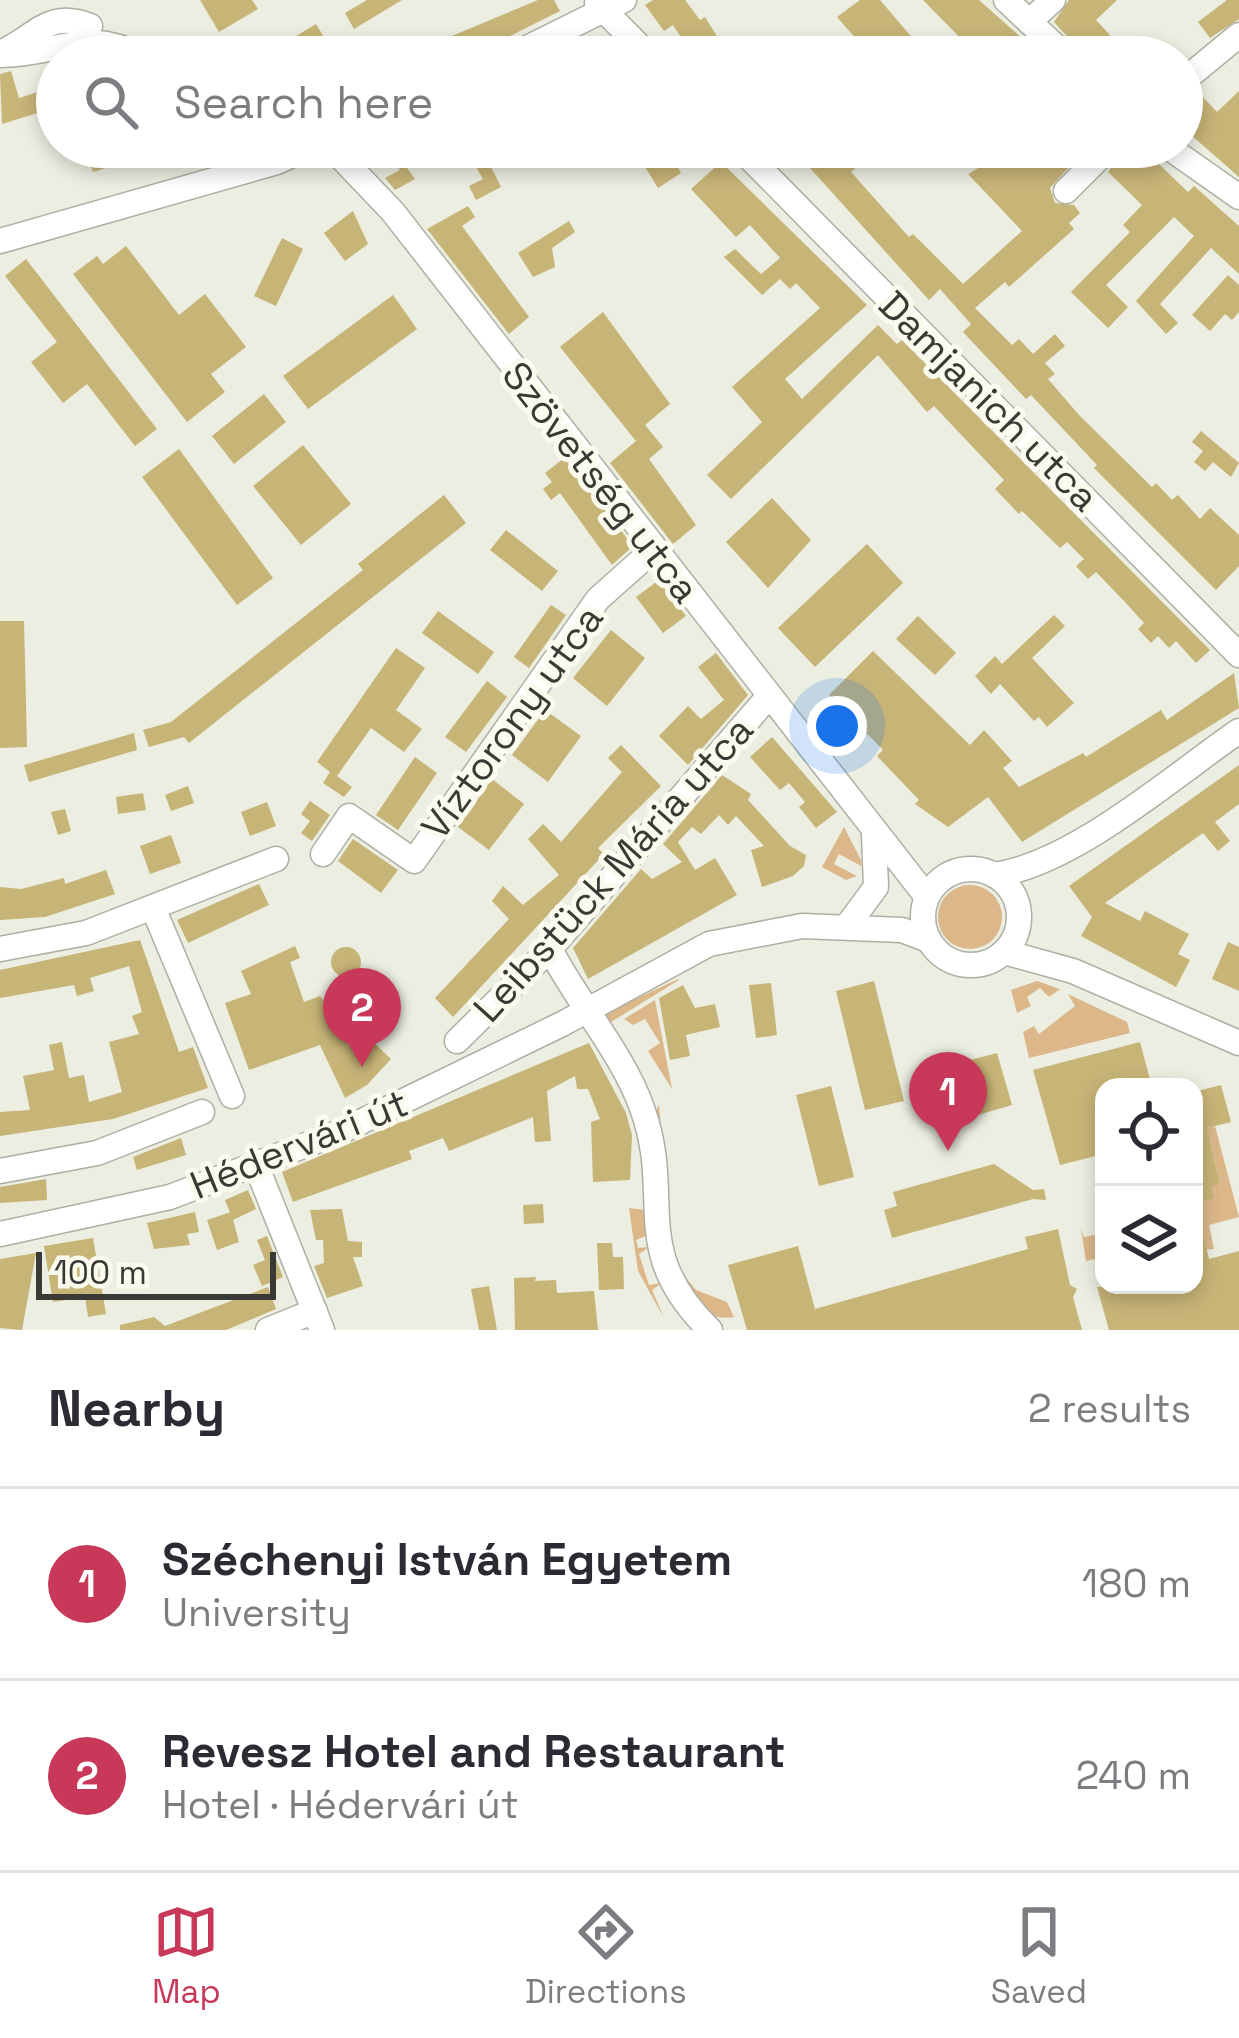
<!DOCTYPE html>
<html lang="en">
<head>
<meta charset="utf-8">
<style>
  :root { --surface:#fff; --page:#f2f2f3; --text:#2b2b33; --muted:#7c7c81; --line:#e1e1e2; --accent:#c83858 }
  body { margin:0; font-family:"Space Grotesk",sans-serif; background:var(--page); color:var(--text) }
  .controls { position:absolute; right:36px; bottom:36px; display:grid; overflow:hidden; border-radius:24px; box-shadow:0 6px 18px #0003 }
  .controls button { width:108px; height:108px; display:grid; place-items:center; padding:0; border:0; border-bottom:3px solid var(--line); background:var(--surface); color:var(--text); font:60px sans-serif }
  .scale { position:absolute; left:36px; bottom:30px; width:240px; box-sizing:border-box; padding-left:12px; border:6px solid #393a35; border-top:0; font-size:33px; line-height:42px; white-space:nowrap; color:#393a35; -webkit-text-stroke:9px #fafbee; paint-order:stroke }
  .you { position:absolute; left:837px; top:726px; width:42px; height:42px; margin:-30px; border:9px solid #fff; border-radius:50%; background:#1a73e8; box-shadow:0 0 0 18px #1a73e833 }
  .badge { display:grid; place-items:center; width:78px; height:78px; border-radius:50%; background:var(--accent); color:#fff; font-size:39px; font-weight:700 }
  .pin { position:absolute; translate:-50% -99px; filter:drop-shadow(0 3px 6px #0008) }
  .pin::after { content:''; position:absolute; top:63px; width:42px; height:36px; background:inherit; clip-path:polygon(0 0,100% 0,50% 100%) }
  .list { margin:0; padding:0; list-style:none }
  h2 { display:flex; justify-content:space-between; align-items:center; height:156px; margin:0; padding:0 48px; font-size:51px }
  h2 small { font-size:39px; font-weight:400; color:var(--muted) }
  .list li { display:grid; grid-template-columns:78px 1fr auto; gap:36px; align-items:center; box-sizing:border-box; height:192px; padding:0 48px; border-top:3px solid var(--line) }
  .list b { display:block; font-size:45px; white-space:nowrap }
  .list p { margin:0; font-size:39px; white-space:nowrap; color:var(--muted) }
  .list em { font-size:39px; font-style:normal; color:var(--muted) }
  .icon { flex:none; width:66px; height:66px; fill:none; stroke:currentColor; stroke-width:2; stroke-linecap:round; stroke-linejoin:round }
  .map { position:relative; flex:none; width:1239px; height:1330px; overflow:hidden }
  .search { position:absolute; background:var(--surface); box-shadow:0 6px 18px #0003; left:36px; right:36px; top:36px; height:132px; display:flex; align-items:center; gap:30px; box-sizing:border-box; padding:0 42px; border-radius:66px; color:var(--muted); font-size:45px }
  .sheet { height:540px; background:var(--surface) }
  nav { display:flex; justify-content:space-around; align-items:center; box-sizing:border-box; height:168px; border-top:3px solid var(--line); background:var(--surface); font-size:33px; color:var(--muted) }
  nav a { display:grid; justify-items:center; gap:6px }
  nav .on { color:var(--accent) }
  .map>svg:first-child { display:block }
  .green { fill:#dcb78a }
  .building { fill:#c7b477 }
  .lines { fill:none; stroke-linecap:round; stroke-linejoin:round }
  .minor-casing { stroke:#adafa3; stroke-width:27 }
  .minor { stroke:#fff; stroke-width:24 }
  .labels { text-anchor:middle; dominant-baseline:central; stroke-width:10; stroke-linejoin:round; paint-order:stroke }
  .street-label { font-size:39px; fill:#393a35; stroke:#fafbee }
</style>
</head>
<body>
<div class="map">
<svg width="1239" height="1330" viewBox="0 0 1239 1330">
  <rect width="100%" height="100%" fill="#eceee1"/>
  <g class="green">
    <path d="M844 827 861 860V866L839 854 834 864 857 876 846 880 822 867Z"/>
    <circle cx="970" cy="917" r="32"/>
    <path d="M678 979 679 980 603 1027 608 1009 621 999 625 1004Z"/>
    <path d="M1037 981 1060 989 1049 997 1040 988 1027 997 1031 1006 1017 1013 1011 990Z"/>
    <path d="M1068 994 1127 1022 1130 1033 1029 1058 1023 1032 1034 1026 1039 1034 1075 1006Z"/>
    <path d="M655 1000 672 1089 648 1051 660 1043 645 1019 633 1025 624 1019Z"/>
    <path d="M659 1105 673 1262 696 1290 727 1302 734 1317C655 1330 660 1163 652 1119Z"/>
    <path d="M1215 1126 1239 1217 1209 1225 1214 1249 1195 1250 1206 1247 1196 1202 1211 1198 1209 1187 1220 1184 1210 1140 1195 1131Z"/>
    <path d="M629 1208 646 1210 648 1235 636 1240 638 1248 649 1247 639 1254 649 1285 662 1283 652 1290 664 1318 638 1271Z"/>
    <path d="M1081 1229 1084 1237 1104 1233V1257L1086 1261Z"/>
  </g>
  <g class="building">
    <path d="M200 0H252L258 9 219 32Z"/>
    <path d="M367 0H402L354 29 345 13Z"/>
    <path d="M538 0H554L560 11 468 57H456L447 38Z"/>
    <path d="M653 0H685L700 20 705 17 726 51 739 42 749 57H694L673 25 664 31 645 5Z"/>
    <path d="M860 0H880L915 41 894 57 881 49 871 56 837 17Z"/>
    <path d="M923 0H979L1043 57H979Z"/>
    <path d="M1069 0H1117L1096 20 1110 35 1086 57 1054 22Z"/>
    <path d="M1227 0H1239V19L1210 38 1198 22Z"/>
    <path d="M316 24 336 57H284L278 47Z"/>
    <path d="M600 37 616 57H560Z"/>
    <path d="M11 71 19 98 57 86V107L2 124 0 74Z"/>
    <path d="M1197 91 1217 112 1239 91V177L1182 127V102Z"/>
    <path d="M85 147H120L125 162 93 172Z"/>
    <path d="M386 147H450L407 168 415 179 395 190 385 178 400 170Z"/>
    <path d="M668 147H695L676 164 681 173 658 188 642 162Z"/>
    <path d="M791 147H824L831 155 840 147H879L851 172 909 237 913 234 963 284 1022 231 968 174 1013 147H1087L1050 188 1055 203 1074 205 1080 213 1069 223 1074 229 1009 287 1005 282 975 308 1012 345 1019 339 1033 354 1055 334 1065 346 1045 363 1055 374 1048 379 1079 415 1152 487 1156 483 1172 500 1178 495 1200 519 1210 508 1239 535V566L1216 590 1094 468 1097 465 1031 395 1026 399 963 332 971 324 940 289 929 300Z"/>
    <path d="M1126 147H1141L1188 192 1194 186 1239 226V274L1211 248 1160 304 1178 323 1166 334 1136 301 1194 236 1174 217 1106 285 1128 307 1108 328 1071 292 1130 232 1123 225 1142 205 1108 172Z"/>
    <path d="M487 159 501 187 476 200 469 186 483 179 475 165Z"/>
    <path d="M721 162 867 305 785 379 802 399 878 325 897 344 902 340 1210 650 1196 663 1176 641 1169 648 1158 636 1151 643 1138 629 1144 623 1125 602 1096 572 1088 579 1076 566 1084 559 1067 542 1060 548 1022 511 1019 514 995 489 1004 480 934 406 927 412 878 355 731 499 707 475 762 422 732 387 820 308 796 283 790 289 780 279 762 295 724 257 735 249 761 274 780 258 750 225 736 237 691 189Z"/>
    <path d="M468 206 475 217 462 226 529 317 509 334 427 229Z"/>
    <path d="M353 211 368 244 345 261 324 233Z"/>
    <path d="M569 221 575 232 552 248 555 267 533 277 518 253Z"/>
    <path d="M282 238 303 249 276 306 254 296Z"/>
    <path d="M126 246 179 315 205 294 246 347 211 374 225 392 187 422 73 274 97 256 103 264Z"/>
    <path d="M26 259 157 429 135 446 87 384 63 403 31 362 57 342 5 276Z"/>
    <path d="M1228 275 1239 285V312L1232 320 1225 314 1210 331 1192 315Z"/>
    <path d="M393 295 417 329 308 409 283 376Z"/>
    <path d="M603 312 670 404 645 425 663 447 649 459 696 525 673 544 610 463 636 441 560 347Z"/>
    <path d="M264 394 286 422 234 464 212 436Z"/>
    <path d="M1201 431 1239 463 1231 477 1213 462 1205 471 1194 462 1203 451 1192 442Z"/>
    <path d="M303 445 351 504 301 545 253 486Z"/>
    <path d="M179 449 273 578 237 605 142 477Z"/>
    <path d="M564 458 633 546 612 565 560 493 551 500 543 489 552 482 545 473Z"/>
    <path d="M444 495 466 523 189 743 184 737 149 747 143 730 171 722 363 570 358 564Z"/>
    <path d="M772 498 811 540 768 588 726 542Z"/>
    <path d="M506 530 558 571 542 591 490 550Z"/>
    <path d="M867 544 903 583 815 667 778 628Z"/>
    <path d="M659 580 686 616 663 633 636 597Z"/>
    <path d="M551 605 566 615 529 668 514 657Z"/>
    <path d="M438 611 494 652 478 674 422 633Z"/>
    <path d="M1054 615 1065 626 1032 658 1074 703 1047 727 1039 717 1034 721 1000 684 991 694 975 676 995 656 1002 664Z"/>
    <path d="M918 616 956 653 935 675 896 639Z"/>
    <path d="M0 621H24L27 747 0 748Z"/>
    <path d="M611 630 645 658 607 706 573 678Z"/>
    <path d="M396 648 425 668 396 710 422 729 404 752 371 728 337 776 352 787 344 797 323 783 330 772 317 762Z"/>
    <path d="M873 651 970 745 984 730 1012 761 1003 768 1019 787 1083 753 1086 757 1161 710 1167 720 1234 673 1239 708 1022 842 988 797 948 827 915 804 919 800 877 756 883 750 829 695Z"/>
    <path d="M716 653 748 695 688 765 659 736 688 706 701 719 724 700 698 667Z"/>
    <path d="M487 681 507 697 466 752 445 737Z"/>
    <path d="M545 710 581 736 548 782 512 755Z"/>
    <path d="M134 733 137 750 29 782 24 765Z"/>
    <path d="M772 737 837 812 816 828 799 807 805 802 789 783 780 790 750 757Z"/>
    <path d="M621 745 661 786 598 848 604 854 453 1017 435 998 509 919 492 901 503 886 523 905 559 875 528 839 543 824 561 842 622 772 608 758Z"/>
    <path d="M415 757 437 773 398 830 376 815Z"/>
    <path d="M1239 765V804L1215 822 1230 841 1218 851 1203 833 1105 903 1140 921 1145 911 1189 934 1178 954 1190 960 1176 987 1081 936 1092 917 1069 886Z"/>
    <path d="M722 775 751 794 748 800 790 846 806 855 804 866 793 876 762 887 751 850 764 846 736 816 728 825 719 815 701 834 692 827 678 842 695 870 715 858 737 895 588 979 573 948 641 869 652 879 682 862 663 844Z"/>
    <path d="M492 779 524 804 489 850 458 827Z"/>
    <path d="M188 786 194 803 171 811 165 795Z"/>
    <path d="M143 793 146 810 118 814 116 797Z"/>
    <path d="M310 801 330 815 312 841 301 833 310 821 301 814Z"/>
    <path d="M267 802 276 826 250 836 241 812Z"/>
    <path d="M65 809 71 831 58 835 51 812Z"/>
    <path d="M171 835 181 863 150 874 140 846Z"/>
    <path d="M353 839 398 870 381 893 338 861Z"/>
    <path d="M106 870 115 894 45 917 0 920V887L21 889 64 878 65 884Z"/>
    <path d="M259 884 269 905 188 943 177 920Z"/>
    <path d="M140 940 179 1052 193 1047 208 1088 113 1119 0 1136V1112L30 1110 23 1076 54 1070 49 1045 62 1042 69 1078 84 1075 89 1102 122 1092 109 1042 139 1034 132 1016 142 1012 129 966 90 978 94 991 77 996 74 985 0 998V970Z"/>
    <path d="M1228 942 1239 947V991L1212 979Z"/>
    <path d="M295 946 300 958 290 962 304 1002 320 996 357 1048 368 1037 391 1059 367 1085 345 1098 320 1045 249 1070 225 1003 251 994 241 971Z"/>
    <circle cx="346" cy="962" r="15"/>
    <path d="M874 981 904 1101 865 1110 836 991Z"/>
    <path d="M771 983 777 1035 756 1038 749 985Z"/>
    <path d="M683 985 695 1008 715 1004 720 1027 686 1035 690 1056 670 1060 659 998Z"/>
    <path d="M1140 1042 1152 1087H1104V1154L1060 1165 1033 1070Z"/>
    <path d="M589 1043 626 1113 632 1135 630 1180 593 1182 591 1122 600 1119 588 1089H577L575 1076 547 1091 551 1141 535 1142 533 1117 449 1151 443 1138 409 1151 412 1159 293 1202 282 1172Z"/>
    <path d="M997 1053 1012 1105 971 1117 956 1064Z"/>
    <path d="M1221 1085 1231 1122 1207 1128 1220 1184 1211 1187 1214 1198 1194 1203V1092Z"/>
    <path d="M831 1086 854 1177 819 1186 796 1095Z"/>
    <path d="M181 1138 186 1155 137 1170 133 1157Z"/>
    <path d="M994 1164 1033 1190 1044 1189 1046 1200 1033 1199 892 1238 884 1210 897 1206 893 1192Z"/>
    <path d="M46 1179 47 1200 0 1203V1187Z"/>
    <path d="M248 1190 256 1209 233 1220 225 1200Z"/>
    <path d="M543 1204 544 1223 524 1224 523 1205Z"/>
    <path d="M342 1209 348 1241 362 1242V1257H353L363 1286 327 1298 314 1266 324 1263 323 1240H316L310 1210Z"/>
    <path d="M195 1212 199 1232 187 1234 190 1245 154 1249 147 1223Z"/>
    <path d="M231 1212 239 1242 217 1250 207 1220Z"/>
    <path d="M1194 1216H1199L1209 1259 1239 1251V1330H1109L1097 1287 1194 1285Z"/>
    <path d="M1058 1229 1070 1285 1077 1289 1073 1297 1082 1330H747L728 1265 798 1246 815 1309 1028 1249 1025 1237Z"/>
    <path d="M267 1236 283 1277 262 1286 253 1265 265 1260 257 1240Z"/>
    <path d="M93 1238 106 1314 88 1317 85 1297 53 1302 44 1246Z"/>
    <path d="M597 1243H612L613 1257H623L624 1289 599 1290Z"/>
    <path d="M36 1253 22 1330 0 1328V1259Z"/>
    <path d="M536 1277 535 1281 556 1280 557 1293 594 1291 598 1330H515L514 1278Z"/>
    <path d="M489 1286 497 1330H479L471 1289Z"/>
    <path d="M268 1287 276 1309 226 1330H120V1325L154 1317 165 1326Z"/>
  </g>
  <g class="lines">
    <defs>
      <g id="minor">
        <path d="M1006 0 1067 57"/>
        <path d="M597 3 650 57"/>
        <path d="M1029 22 1053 0"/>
        <path d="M2 52C37 36 49 9 90 26"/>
        <path d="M0 55C60 55 84 26 143 57"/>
        <path d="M509 57 624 0"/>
        <path d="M1182 82 1239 35"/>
        <path d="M331 147 393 212 927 897"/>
        <path d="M739 147 1239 655"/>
        <path d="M1168 147 1239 197"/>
        <path d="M1066 191 1110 147"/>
        <path d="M0 241 277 162 309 147"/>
        <path d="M323 854 349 816 414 861 598 599 653 550"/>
        <circle cx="971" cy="917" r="48"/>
        <path d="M994 875C1074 864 1173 776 1239 731"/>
        <path d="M154 910 232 1096"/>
        <path d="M850 922 876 887 874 836"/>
        <path d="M0 949 86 933 276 859"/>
        <path d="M550 949C577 1002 622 1052 642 1108 675 1198 627 1249 710 1330"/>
        <path d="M1004 952 1073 971 1239 1043"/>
        <path d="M457 1041 550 949 768 697"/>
        <path d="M256 1165 322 1330"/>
        <path d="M0 1171 97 1153 202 1112"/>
        <path d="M0 1234 170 1197 340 1132 562 1024 709 944 802 926 902 930 929 940"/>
        <path d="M268 1330 315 1311"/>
      </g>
    </defs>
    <use href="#minor" class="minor-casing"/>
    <use href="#minor" class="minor"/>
  </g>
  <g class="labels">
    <g class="street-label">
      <text transform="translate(989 401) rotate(45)">Damjanich utca</text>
      <text transform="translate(601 482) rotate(52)">Szövetség utca</text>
      <text transform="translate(512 722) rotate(-54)">Víztorony utca</text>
      <text transform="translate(613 869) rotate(-48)">Leibstück Mária utca</text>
      <text transform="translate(299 1144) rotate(-22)">Hédervári út</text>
    </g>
  </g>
</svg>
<div class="controls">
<button><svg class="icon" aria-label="locate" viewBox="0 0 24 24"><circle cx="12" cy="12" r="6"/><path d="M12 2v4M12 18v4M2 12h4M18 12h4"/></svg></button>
<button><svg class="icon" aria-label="layers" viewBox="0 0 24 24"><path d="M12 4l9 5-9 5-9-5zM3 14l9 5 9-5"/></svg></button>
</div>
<div class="scale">100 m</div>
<div class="you"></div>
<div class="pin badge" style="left:948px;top:1151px">1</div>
<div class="pin badge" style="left:362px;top:1067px">2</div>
<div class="search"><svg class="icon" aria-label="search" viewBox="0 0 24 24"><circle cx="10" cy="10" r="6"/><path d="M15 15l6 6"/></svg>Search here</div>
</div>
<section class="sheet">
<h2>Nearby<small>2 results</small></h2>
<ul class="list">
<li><span class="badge">1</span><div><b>Széchenyi István Egyetem</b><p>University</p></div><em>180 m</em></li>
<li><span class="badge">2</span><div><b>Revesz Hotel and Restaurant</b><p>Hotel · Hédervári út</p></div><em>240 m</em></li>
</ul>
</section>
<nav>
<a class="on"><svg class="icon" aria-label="map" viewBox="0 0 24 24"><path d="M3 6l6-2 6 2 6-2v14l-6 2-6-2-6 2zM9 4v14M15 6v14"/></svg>Map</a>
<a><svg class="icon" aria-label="directions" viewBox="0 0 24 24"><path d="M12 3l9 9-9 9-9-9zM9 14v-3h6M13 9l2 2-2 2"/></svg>Directions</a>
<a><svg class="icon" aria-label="saved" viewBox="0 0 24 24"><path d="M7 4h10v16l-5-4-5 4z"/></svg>Saved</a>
</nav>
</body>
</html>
